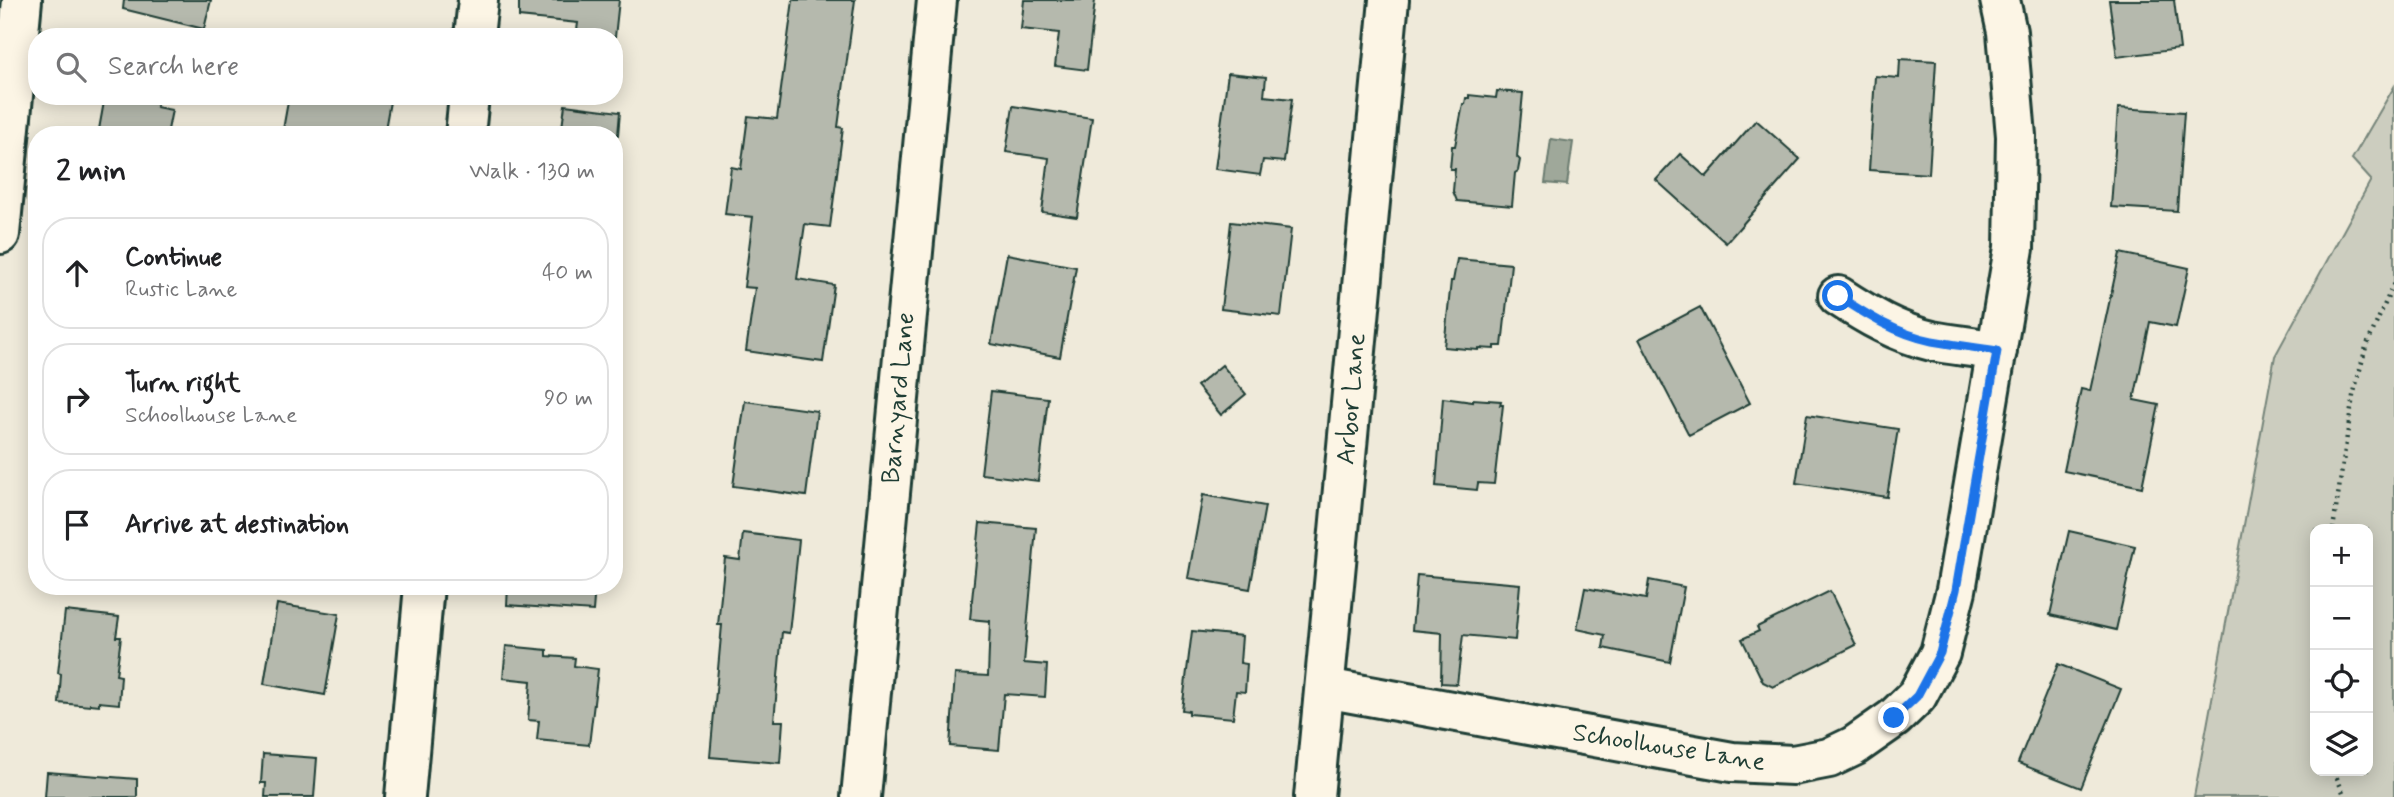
<!DOCTYPE html>
<html lang="en">
<head>
<meta charset="utf-8">
<style>
  :root { --surface:#fff; --page:#f2f2f2; --text:#202124; --muted:#757577; --line:#e0e0e0 }
  body { margin:0; font-family:Mynerve,sans-serif; background:var(--page); color:var(--text) }
  .controls { position:absolute; right:21px; bottom:21px; display:grid; overflow:hidden; border-radius:14px; box-shadow:0 4px 18px #0003 }
  .controls button { width:63px; height:63px; display:grid; place-items:center; padding:0; border:0; border-bottom:2px solid var(--line); background:var(--surface); color:var(--text); font:35px sans-serif }
  .stop { position:absolute; width:21px; height:21px; margin:-16px; border:5px solid #1a73e8; border-radius:50%; background:#fff }
  .stop.end { background:#1a73e8; border-color:#fff; box-shadow:0 2px 7px #0008 }
  .list { margin:0; padding:0; list-style:none }
  h2 { display:flex; justify-content:space-between; align-items:center; height:91px; margin:0; padding:0 28px; font-size:30px }
  h2 small { font-size:23px; font-weight:400; color:var(--muted) }
  .list li { display:grid; grid-template-columns:46px 1fr auto; gap:21px; align-items:center; box-sizing:border-box; height:112px; margin:0 14px 14px; padding:0 14px; border:2px solid var(--line); border-radius:28px }
  .list b { display:block; font-size:26px; white-space:nowrap }
  .list p { margin:0; font-size:23px; white-space:nowrap; color:var(--muted) }
  .list em { font-size:23px; font-style:normal; color:var(--muted) }
  .icon { flex:none; width:38px; height:38px; fill:none; stroke:currentColor; stroke-width:2; stroke-linecap:round; stroke-linejoin:round }
  .map { position:relative; flex:none; width:2394px; height:797px; overflow:hidden }
  .search { position:absolute; background:var(--surface); box-shadow:0 4px 18px #0003; left:28px; top:28px; width:595px; height:77px; display:flex; align-items:center; gap:18px; box-sizing:border-box; padding:0 24px; border-radius:28px; color:var(--muted); font-size:26px }
  .panel { position:absolute; background:var(--surface); box-shadow:0 4px 18px #0003; left:28px; top:126px; width:595px; height:469px; border-radius:28px }
  .map>svg:first-child { display:block }
  .green { fill:#cccdbf; stroke:#76857a; stroke-width:2; fill-rule:evenodd }
  .water { fill:#9fa89a; stroke:#6c7d71; stroke-width:2 }
  .building { fill:#b5b9ad; stroke:#1f3d34; stroke-width:2 }
  .lines { fill:none; stroke-linecap:round; stroke-linejoin:round }
  .minor-casing { stroke:#1f3d34; stroke-width:44 }
  .major-casing { stroke:#1f3d34; stroke-width:44 }
  .path { stroke:#1f3d34; stroke-width:4.5; stroke-dasharray:2 5; stroke-linecap:butt }
  .minor { stroke:#fcf5e5; stroke-width:38 }
  .major { stroke:#fcf5e5; stroke-width:38 }
  .route { stroke:#1a73e8; stroke-width:9 }
  .labels { text-anchor:middle; dominant-baseline:central; stroke-width:5; stroke-linejoin:round; paint-order:stroke }
  .street-label { font-size:26px; fill:#1f3d34; stroke:#fcf5e5 }
</style>
</head>
<body>
<div class="map">
<svg width="2394" height="797" viewBox="0 0 2394 797">
  <rect width="100%" height="100%" fill="#efeada"/>
  <filter id="ink" filterUnits="userSpaceOnUse"><feTurbulence type="fractalNoise" baseFrequency=".0143" numOctaves="2"/><feDisplacementMap in="SourceGraphic" scale="14" xChannelSelector="R" yChannelSelector="G"/><feConvolveMatrix kernelMatrix="1 2 1 2 8 2 1 2 1" color-interpolation-filters="sRGB"/></filter>
  <g filter="url(#ink)">
    <path class="green" d="M2394 87V797H2194L2275 356 2371 180 2352 159ZM2368 529V771H2315V529Z"/>
    <path class="water" d="M1551 139 1573 142 1567 185 1545 183Z"/>
    <g class="building">
      <path d="M124 0H211L204 29 123 9Z"/>
      <path d="M519 0H619L615 37H576L578 23 519 17Z"/>
      <path d="M793 0H855L838 127 843 128 830 227 805 224 797 279 834 285 823 362 746 351 755 288 744 287 753 217 725 214 731 167 741 169 748 116 777 119Z"/>
      <path d="M1024 0H1095L1087 70 1055 66 1059 33 1021 29Z"/>
      <path d="M2109 0H2174L2180 49 2117 57Z"/>
      <path d="M1900 59 1936 61 1929 174 1869 170 1875 76 1899 78Z"/>
      <path d="M1228 73 1266 77 1264 96 1292 99 1284 162 1263 160 1260 175 1215 169Z"/>
      <path d="M1497 91 1523 93 1517 157 1520 160 1518 171 1515 173 1512 206 1457 201 1453 191 1455 169H1450L1452 146H1455L1463 104H1465L1466 98H1469V95L1496 98Z"/>
      <path d="M105 96H158L156 107 172 110 167 135H98Z"/>
      <path d="M289 96H391L384 135H282Z"/>
      <path d="M565 105 620 112 618 135H561Z"/>
      <path d="M1013 106 1092 118 1077 217 1042 212 1049 158 1006 152Z"/>
      <path d="M2118 108 2184 112 2177 211 2111 207Z"/>
      <path d="M1756 120 1800 159 1726 243 1656 180 1680 154 1706 177Z"/>
      <path d="M1231 222 1291 229 1281 316 1221 309Z"/>
      <path d="M2120 253 2189 268 2176 327 2150 322 2134 400 2159 405 2142 487 2064 471 2081 389 2090 391Z"/>
      <path d="M1007 254 1076 267 1060 357 991 344Z"/>
      <path d="M1457 259 1511 264 1502 346H1494V349L1478 348V350L1444 347 1451 281H1453Z"/>
      <path d="M1700 307 1750 403 1689 435 1639 339Z"/>
      <path d="M1222 365 1246 394 1221 415 1197 386Z"/>
      <path d="M991 391 1048 398 1038 481 981 474Z"/>
      <path d="M1443 398 1473 402V399L1501 401 1500 405H1503L1494 484 1478 483 1477 490 1436 486Z"/>
      <path d="M745 401 817 411 806 496 733 486Z"/>
      <path d="M1807 415 1898 429 1887 497 1796 483Z"/>
      <path d="M1203 495 1265 506 1250 589 1188 578Z"/>
      <path d="M980 523 1036 528 1024 663 1047 665 1045 697 1004 694 999 750 950 746 955 674 988 676 990 621 970 619Z"/>
      <path d="M2069 531 2135 546 2116 630 2050 615Z"/>
      <path d="M743 533 799 540 789 633 782 632 774 721H783L780 763 710 757 722 625H718L725 558 740 560Z"/>
      <path d="M1417 575 1520 584 1515 640 1463 635 1457 684 1441 683 1442 633 1412 630Z"/>
      <path d="M1649 580 1684 587 1670 662 1603 648 1605 635 1577 629 1585 588 1646 599Z"/>
      <path d="M508 586H595L593 611 507 605Z"/>
      <path d="M1830 591 1856 645 1773 687 1763 682 1742 639 1759 631 1757 627Z"/>
      <path d="M277 604 339 614 325 695 264 684Z"/>
      <path d="M65 611 119 617 116 637H121L116 675 121 676 119 704 99 702V705L90 704V706L59 703 61 674 58 673Z"/>
      <path d="M1192 631 1242 636 1240 663 1247 664 1245 692 1236 691 1233 718 1189 714V711L1182 710Z"/>
      <path d="M506 646 547 650V656L575 658 574 666 598 669 589 745 537 740 539 721 528 720 531 681 503 678Z"/>
      <path d="M2058 664 2121 689 2081 788 2018 763Z"/>
      <path d="M263 754 317 758 314 797H265L266 783H261Z"/>
      <path d="M47 772 137 779V797H45Z"/>
    </g>
    <g class="lines">
      <defs>
        <g id="minor">
          <path d="M474 37 478 0"/>
          <path d="M465 135 469 96"/>
          <path d="M1838 296C1867 315 1897 333 1932 341 1953 345 1975 347 1997 351"/>
          <path d="M1325 688 1732 762 1793 765 1829 758 1854 746 1894 718 1917 696 1940 653 1956 590 2014 248 2016 136 2007 32 2000 0"/>
          <path d="M405 797 424 586"/>
          <path d="M861 797 937 0"/>
          <path d="M1314 797 1389 0"/>
        </g>
        <path id="major" d="M0 234 22 0"/>
      </defs>
      <use href="#minor" class="minor-casing"/>
      <use href="#major" class="major-casing"/>
      <g class="path">
        <path d="M2333 529 2353 396 2366 347 2394 283"/>
        <path d="M2315 658 2313 678 2315 706"/>
        <path d="M2334 771 2345 797"/>
      </g>
      <use href="#minor" class="minor"/>
      <use href="#major" class="major"/>
    </g>
  </g>
  <g class="lines" filter="url(#ink)">
    <path class="route" d="M1838 296C1867 315 1897 334 1932 341 1953 345 1975 347 1997 351L1956 590 1940 653 1917 696 1894 718"/>
  </g>
  <g class="labels">
    <g class="street-label">
      <text transform="translate(899 398) rotate(-85)">Barnyard Lane</text>
      <text transform="translate(1352 399) rotate(-85)">Arbor Lane</text>
      <text transform="translate(1669 748) rotate(9)">Schoolhouse Lane</text>
    </g>
  </g>
</svg>
<div class="controls">
<button>+</button>
<button>−</button>
<button><svg class="icon" aria-label="locate" viewBox="0 0 24 24"><circle cx="12" cy="12" r="6"/><path d="M12 2v4M12 18v4M2 12h4M18 12h4"/></svg></button>
<button><svg class="icon" aria-label="layers" viewBox="0 0 24 24"><path d="M12 4l9 5-9 5-9-5zM3 14l9 5 9-5"/></svg></button>
</div>
<div class="stop" style="left:1838px;top:296px"></div>
<div class="stop end" style="left:1894px;top:718px"></div>
<div class="search"><svg class="icon" aria-label="search" viewBox="0 0 24 24"><circle cx="10" cy="10" r="6"/><path d="M15 15l6 6"/></svg>Search here</div>
<section class="panel">
<h2>2 min<small>Walk · 130 m</small></h2>
<ul class="list">
<li><svg class="icon" aria-label="ahead" viewBox="0 0 24 24"><path d="M12 20V5M6 11l6-6 6 6"/></svg><div><b>Continue</b><p>Rustic Lane</p></div><em>40 m</em></li>
<li><svg class="icon" aria-label="right" viewBox="0 0 24 24"><path d="M7 20v-9h11M14 6l5 5-5 5"/></svg><div><b>Turn right</b><p>Schoolhouse Lane</p></div><em>90 m</em></li>
<li><svg class="icon" aria-label="arrive" viewBox="0 0 24 24"><path d="M6 21V4h12l-3 4 3 4H6"/></svg><div><b>Arrive at destination</b></div></li>
</ul>
</section>
</div>
</body>
</html>
